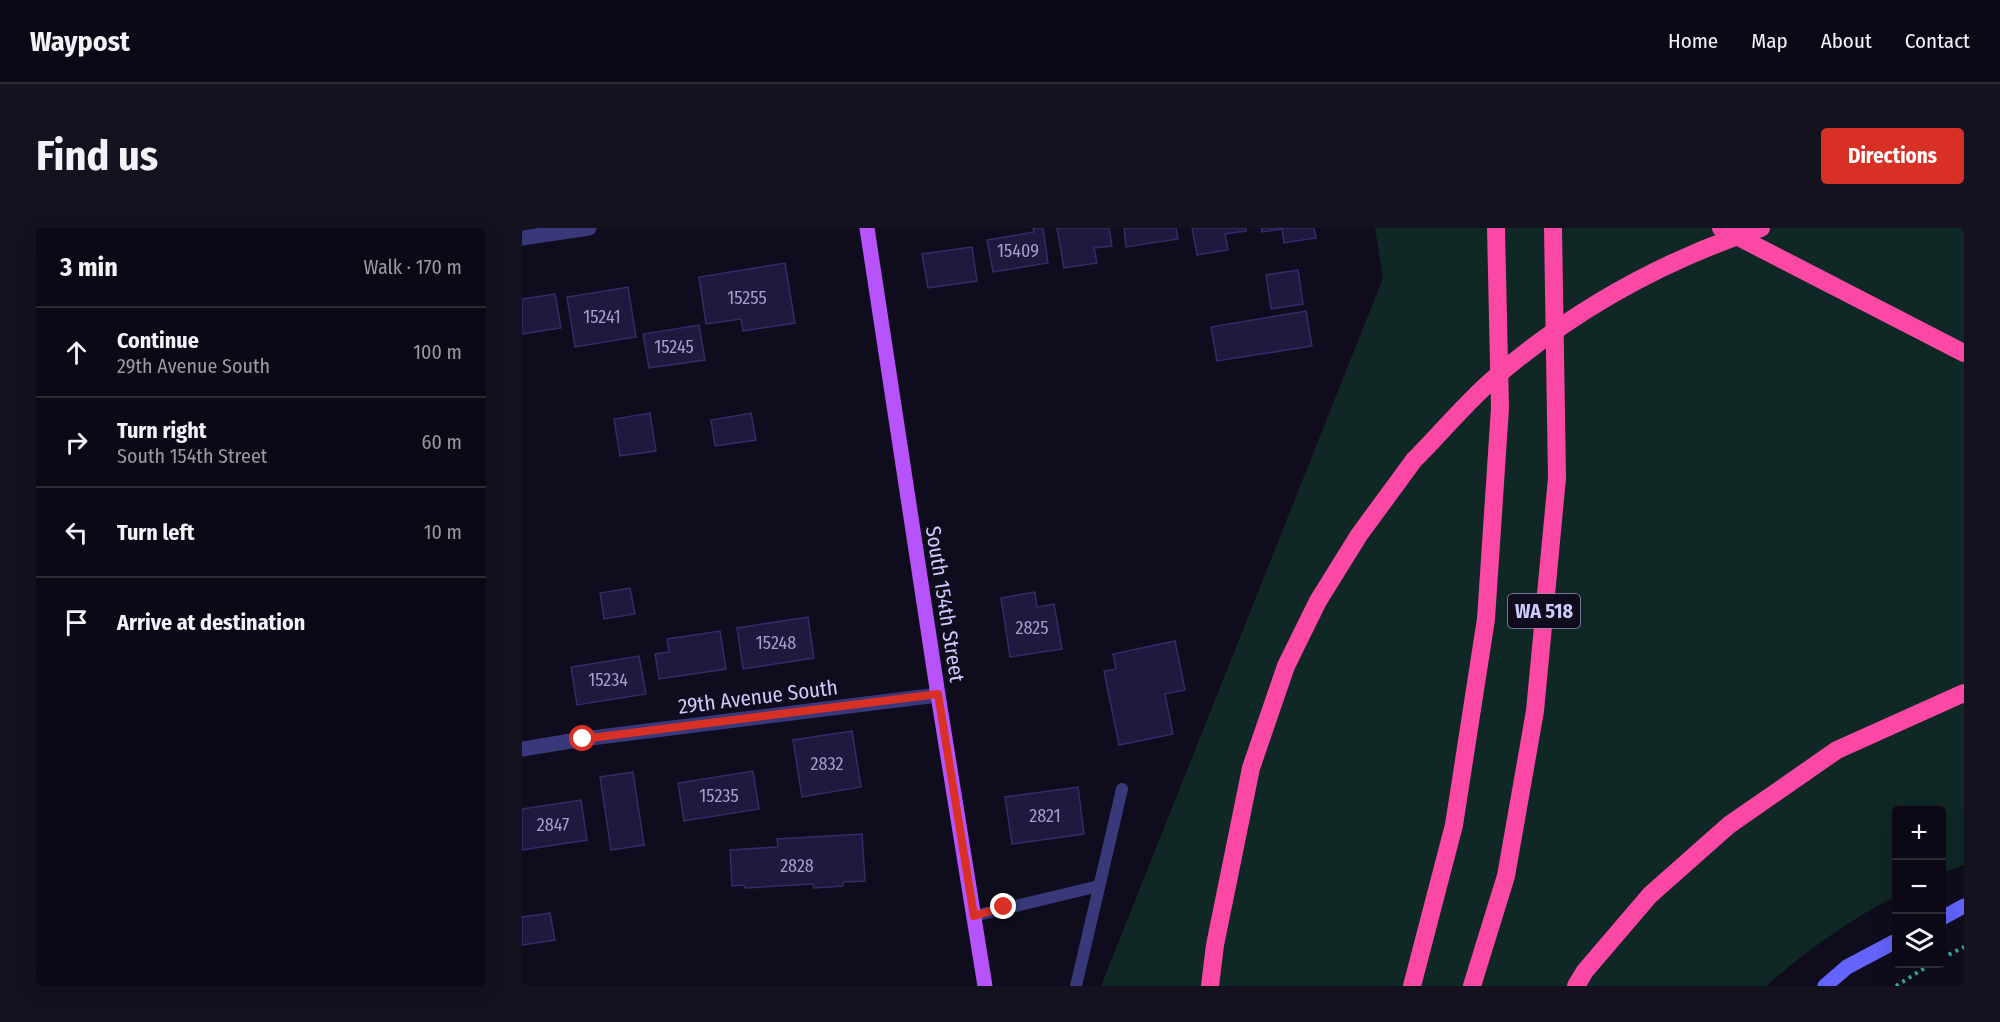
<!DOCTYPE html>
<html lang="en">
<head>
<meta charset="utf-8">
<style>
  :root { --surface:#0b0916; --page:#14121f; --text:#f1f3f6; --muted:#9a9aa1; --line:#2b2a35; --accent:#d93025 }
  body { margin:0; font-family:"Fira Sans Condensed",sans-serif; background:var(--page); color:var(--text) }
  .controls { position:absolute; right:18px; bottom:18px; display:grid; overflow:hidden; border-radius:6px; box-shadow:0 6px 24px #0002 }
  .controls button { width:54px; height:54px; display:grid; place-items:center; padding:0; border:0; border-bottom:2px solid var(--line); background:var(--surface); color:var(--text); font:30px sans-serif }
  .stop { position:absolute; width:18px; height:18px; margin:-14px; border:4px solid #d93025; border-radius:50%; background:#fff }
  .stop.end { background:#d93025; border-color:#fff; box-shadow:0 2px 6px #0008 }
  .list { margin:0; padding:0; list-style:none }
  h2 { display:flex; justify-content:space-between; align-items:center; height:78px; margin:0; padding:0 24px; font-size:26px }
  h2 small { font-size:20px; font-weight:400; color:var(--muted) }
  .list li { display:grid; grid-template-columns:39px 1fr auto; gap:18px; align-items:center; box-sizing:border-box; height:90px; padding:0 24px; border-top:2px solid var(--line) }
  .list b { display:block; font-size:22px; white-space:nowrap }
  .list p { margin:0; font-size:20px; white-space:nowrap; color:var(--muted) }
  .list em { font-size:20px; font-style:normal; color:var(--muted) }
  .icon { flex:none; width:33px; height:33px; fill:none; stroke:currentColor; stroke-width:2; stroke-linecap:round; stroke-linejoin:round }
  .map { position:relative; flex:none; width:1442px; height:758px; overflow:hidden; border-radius:6px }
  header { display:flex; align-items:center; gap:36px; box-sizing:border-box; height:84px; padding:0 30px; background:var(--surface); border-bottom:2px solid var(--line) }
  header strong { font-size:28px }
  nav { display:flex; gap:33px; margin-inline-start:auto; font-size:21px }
  .intro { display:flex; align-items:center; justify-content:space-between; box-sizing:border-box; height:144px; padding:0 36px }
  h1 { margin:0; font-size:42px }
  .button { padding:15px 27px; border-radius:6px; background:var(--accent); color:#fff; font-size:21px; font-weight:700 }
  main { display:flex; gap:36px; padding:0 36px }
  aside { flex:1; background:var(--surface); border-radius:6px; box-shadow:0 6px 24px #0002 }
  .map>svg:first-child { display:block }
  .green { fill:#0f2725 }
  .building { fill:#1f193e; stroke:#352b69; stroke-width:1.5 }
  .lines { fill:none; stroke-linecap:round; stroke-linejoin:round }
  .path { stroke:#30aca0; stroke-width:4; stroke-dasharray:3 4.5; stroke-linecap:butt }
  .lane { stroke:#38387b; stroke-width:12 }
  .street { stroke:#38387b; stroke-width:15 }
  .secondary { stroke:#6364fb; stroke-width:15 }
  .primary { stroke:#b753fb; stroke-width:15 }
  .highway { stroke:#fb48a4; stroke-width:18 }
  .highway-bridge { stroke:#fb48a4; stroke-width:18 }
  .route { stroke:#d93025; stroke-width:8 }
  .labels { text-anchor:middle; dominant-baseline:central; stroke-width:5; stroke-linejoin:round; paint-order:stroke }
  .number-label { font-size:18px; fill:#a29ece }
  .shield { fill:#0f0c1d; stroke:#9591ba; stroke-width:1.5 }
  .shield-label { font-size:20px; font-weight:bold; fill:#cecafe }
  .street-label { font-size:21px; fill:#cecafe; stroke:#0f0c1d }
</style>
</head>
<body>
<header>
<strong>Waypost</strong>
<nav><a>Home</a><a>Map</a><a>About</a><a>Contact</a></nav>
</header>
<div class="intro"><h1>Find us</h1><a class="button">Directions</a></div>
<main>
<aside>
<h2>3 min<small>Walk · 170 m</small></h2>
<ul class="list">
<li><svg class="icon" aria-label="ahead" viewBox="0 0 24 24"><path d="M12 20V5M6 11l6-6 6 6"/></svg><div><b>Continue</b><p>29th Avenue South</p></div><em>100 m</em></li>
<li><svg class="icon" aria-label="right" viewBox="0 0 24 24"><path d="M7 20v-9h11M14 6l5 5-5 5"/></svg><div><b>Turn right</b><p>South 154th Street</p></div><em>60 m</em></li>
<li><svg class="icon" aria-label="left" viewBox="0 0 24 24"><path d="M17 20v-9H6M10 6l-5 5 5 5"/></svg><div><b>Turn left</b></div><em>10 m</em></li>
<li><svg class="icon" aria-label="arrive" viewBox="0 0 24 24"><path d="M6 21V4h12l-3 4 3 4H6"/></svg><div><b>Arrive at destination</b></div></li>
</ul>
</aside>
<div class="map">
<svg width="1442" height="758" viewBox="0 0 1442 758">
  <rect width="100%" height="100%" fill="#0f0c1d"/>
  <path class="green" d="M853 0H1442V637L1420 645V582H1374V668C1327 692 1284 723 1244 758H579L861 50Z"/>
  <g class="building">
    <path d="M511 0H521L526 35 471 44 465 12 512 4Z"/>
    <path d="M535 0H587L590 18 572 20 575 35 542 40Z"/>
    <path d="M602 0H654L656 11 604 19Z"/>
    <path d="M670 0H724V3L703 6 706 22 675 27Z"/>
    <path d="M739 0H792L794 10 762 15 760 1 740 4Z"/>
    <path d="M450 19 455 53 406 60 400 26Z"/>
    <path d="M263 35 273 95 221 103 219 91 184 96 177 49Z"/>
    <path d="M776 42 781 76 749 81 744 47Z"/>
    <path d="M106 59 114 109 53 119 45 69Z"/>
    <path d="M33 66 39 100 0 106V71Z"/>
    <path d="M784 83 790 118 695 133 689 99Z"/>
    <path d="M177 97 183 132 127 140 121 106Z"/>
    <path d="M128 185 134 223 98 228 92 191Z"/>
    <path d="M229 185 234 212 193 218 189 192Z"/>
    <path d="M108 360 113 386 82 391 78 365Z"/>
    <path d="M513 364 515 379 532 376 540 421 488 429 479 370Z"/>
    <path d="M286 389 292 430 221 441 215 400Z"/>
    <path d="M198 403 204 441 137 451 133 426 147 424 145 411Z"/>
    <path d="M653 413 663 462 643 466 651 506 597 517 582 443 594 441 591 426Z"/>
    <path d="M117 428 124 466 55 477 49 439Z"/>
    <path d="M330 503 339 559 280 569 271 512Z"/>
    <path d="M231 543 237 581 162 593 156 555Z"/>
    <path d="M111 544 122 617 89 622 78 549Z"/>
    <path d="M556 559 562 606 490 616 483 569Z"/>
    <path d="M59 572 65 612 0 622V581Z"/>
    <path d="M340 606 343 653 321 654V658L292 660 291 656 223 660 222 657 210 658 208 622 256 619 255 611Z"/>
    <path d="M28 685 33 712 0 717V689Z"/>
  </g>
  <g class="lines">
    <g class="path">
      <path d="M1420 730 1442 719"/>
      <path d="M1374 758 1409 736"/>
    </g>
    <g class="lane">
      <path d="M452 688 577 658"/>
      <path d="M554 758 600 561"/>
    </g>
    <g class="street">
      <path d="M0 10 67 0"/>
      <path d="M61 511 416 467"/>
      <path d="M0 521 49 513"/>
    </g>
    <g class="secondary">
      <path d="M1420 690 1442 678"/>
      <path d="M1303 758 1325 739 1374 713"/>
    </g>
    <path class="primary" d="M345 0 416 467 463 758"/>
    <g class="highway">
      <path d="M1199 0 1442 125"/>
      <path d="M688 758 693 717 729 540 764 438 796 373 837 307 892 232"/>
      <path d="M890 758 932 597 964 391 978 180 974 0"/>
      <path d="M950 758 984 648 1013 483 1035 250 1031 0"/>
      <path d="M1054 758 1063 743 1128 667 1207 597 1315 522 1442 465"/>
    </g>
    <path class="highway-bridge" d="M892 232C918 206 942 177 969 153 1048 84 1139 33 1239 0"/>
  </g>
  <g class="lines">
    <path class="route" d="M61 511 416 466 452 688 482 679"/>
  </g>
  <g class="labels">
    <g class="number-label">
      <text x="496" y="23">15409</text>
      <text x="225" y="70">15255</text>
      <text x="80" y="89">15241</text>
      <text x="152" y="119">15245</text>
      <text x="510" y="400">2825</text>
      <text x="254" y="415">15248</text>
      <text x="86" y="452">15234</text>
      <text x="305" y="536">2832</text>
      <text x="197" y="568">15235</text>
      <text x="523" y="588">2821</text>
      <text x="31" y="597">2847</text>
      <text x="275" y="638">2828</text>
    </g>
    <rect class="shield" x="986" y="366" width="72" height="34" rx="4.5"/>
    <g class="shield-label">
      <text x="1022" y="383">WA 518</text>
    </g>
    <g class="street-label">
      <text transform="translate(423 376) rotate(81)">South 154th Street</text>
      <text transform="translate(236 469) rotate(-7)">29th Avenue South</text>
    </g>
  </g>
</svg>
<div class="controls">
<button>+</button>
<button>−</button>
<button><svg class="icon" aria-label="layers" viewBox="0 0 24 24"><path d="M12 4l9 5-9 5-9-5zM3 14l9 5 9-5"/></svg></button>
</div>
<div class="stop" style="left:61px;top:511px"></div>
<div class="stop end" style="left:482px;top:679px"></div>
</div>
</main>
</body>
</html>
